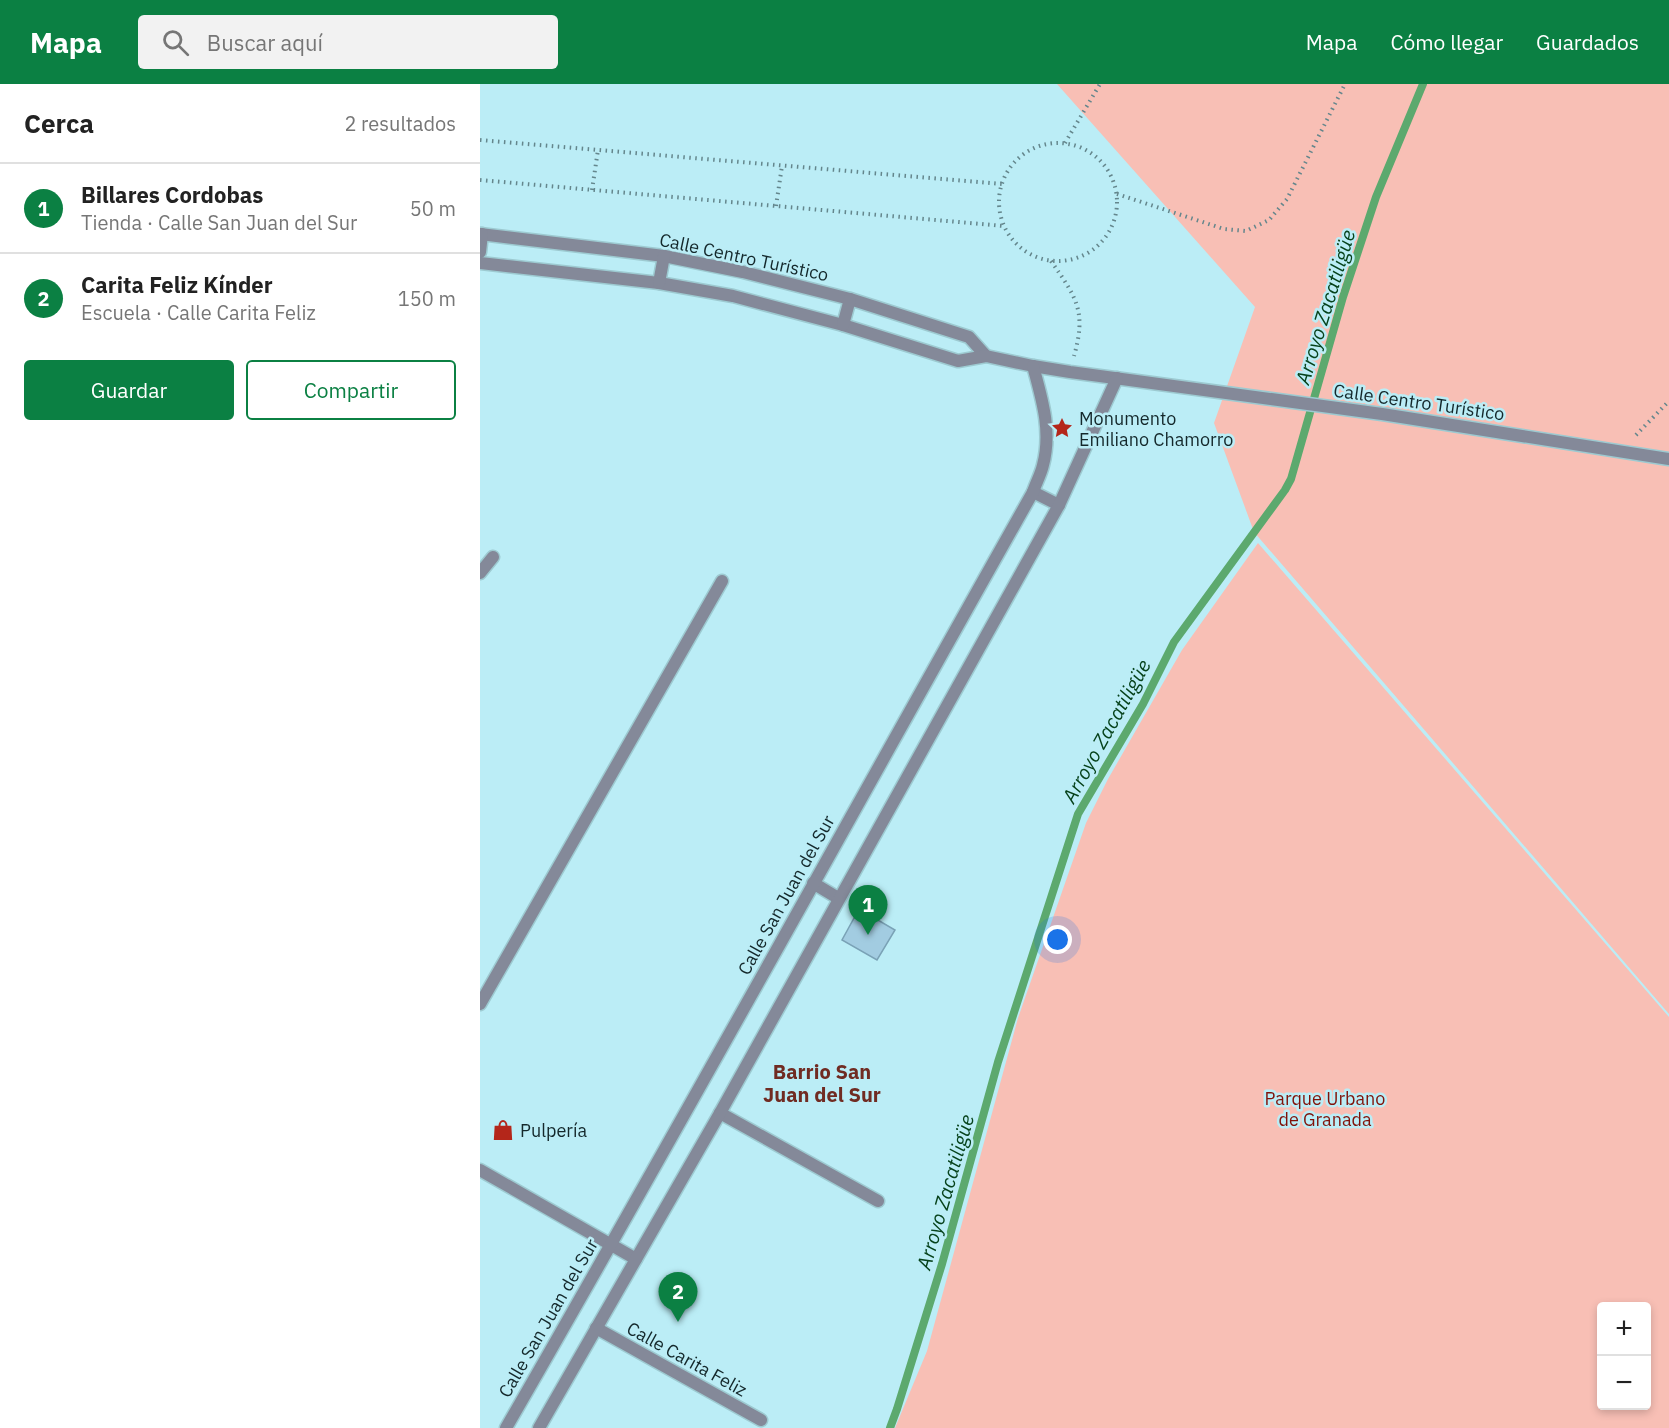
<!DOCTYPE html>
<html lang="es">
<head>
<meta charset="utf-8">
<style>
  :root { --surface:#fff; --page:#f2f2f2; --text:#222; --muted:#767676; --line:#e0e0e0; --accent:#0b8043 }
  body { margin:0; font-family:"IBM Plex Sans",sans-serif; background:var(--page); color:var(--text) }
  .controls { position:absolute; right:18px; bottom:18px; display:grid; overflow:hidden; border-radius:6px; box-shadow:0 3px 9px #0003 }
  .controls button { width:54px; height:54px; display:grid; place-items:center; padding:0; border:0; border-bottom:2px solid var(--line); background:var(--surface); color:var(--text); font:30px sans-serif }
  .you { position:absolute; left:578px; top:856px; width:21px; height:21px; margin:-15px; border:4px solid #fff; border-radius:50%; background:#1a73e8; box-shadow:0 0 0 9px #1a73e833 }
  .badge { display:grid; place-items:center; width:39px; height:39px; border-radius:50%; background:var(--accent); color:#fff; font-size:20px; font-weight:700 }
  .pin { position:absolute; translate:-50% -50px; filter:drop-shadow(0 2px 3px #0008) }
  .pin::after { content:''; position:absolute; top:32px; width:21px; height:18px; background:inherit; clip-path:polygon(0 0,100% 0,50% 100%) }
  .list { margin:0; padding:0; list-style:none }
  h2 { display:flex; justify-content:space-between; align-items:center; height:78px; margin:0; padding:0 24px; font-size:26px }
  h2 small { font-size:20px; font-weight:400; color:var(--muted) }
  .list li { display:grid; grid-template-columns:39px 1fr auto; gap:18px; align-items:center; box-sizing:border-box; height:90px; padding:0 24px; border-top:2px solid var(--line) }
  .list b { display:block; font-size:22px; white-space:nowrap }
  .list p { margin:0; font-size:20px; white-space:nowrap; color:var(--muted) }
  .list em { font-size:20px; font-style:normal; color:var(--muted) }
  .actions { display:flex; gap:12px; padding:18px 24px }
  .actions a { flex:1; padding:14px 0; border:2px solid var(--accent); border-radius:6px; text-align:center; font-size:21px; color:var(--accent) }
  .actions .main { background:var(--accent); color:#fff }
  .icon { flex:none; width:33px; height:33px; fill:none; stroke:currentColor; stroke-width:2; stroke-linecap:round; stroke-linejoin:round }
  .map { position:relative; flex:none; width:1189px; height:1344px; overflow:hidden }
  header { display:flex; align-items:center; gap:36px; box-sizing:border-box; height:84px; padding:0 30px; background:var(--accent); color:#fff }
  header strong { font-size:28px }
  nav { display:flex; gap:33px; margin-inline-start:auto; font-size:21px }
  .search { width:420px; height:54px; background:var(--page); display:flex; align-items:center; gap:15px; box-sizing:border-box; padding:0 21px; border-radius:6px; color:var(--muted); font-size:22px }
  main { display:flex }
  aside { flex:1; background:var(--surface) }
  .map>svg:first-child { display:block }
  .green { fill:#f8bfb5; fill-rule:evenodd }
  .lines { fill:none; stroke-linecap:round; stroke-linejoin:round }
  .stream { stroke:#5ca96e; stroke-width:8 }
  .building { fill:#a2cce1; stroke:#7aa2b6; stroke-width:1.5 }
  .minor-casing { stroke:#9dcad1; stroke-width:15 }
  .tertiary-casing { stroke:#9dcad1; stroke-width:15 }
  .path { stroke:#64868c; stroke-width:4; stroke-dasharray:1.5 4.5; stroke-linecap:butt }
  .minor { stroke:#848999; stroke-width:12 }
  .tertiary { stroke:#848999; stroke-width:12 }
  .labels { text-anchor:middle; dominant-baseline:central; stroke-width:5; stroke-linejoin:round; paint-order:stroke }
  .street-label { font-size:18px; fill:#14282b; stroke:#bbedf6 }
  .poi-label { font-size:18px; fill:#14282b; stroke:#bbedf6; text-anchor:start }
  .park-label { font-size:18px; fill:#811209; stroke:#bbedf6 }
  .water-label { font-size:20px; font-style:italic; fill:#07431c; stroke:#bbedf6 }
  .neighbourhood-label { font-size:20px; font-weight:bold; fill:#702b22; stroke:#bbedf6 }
</style>
</head>
<body>
<header>
<strong>Mapa</strong>
<div class="search"><svg class="icon" aria-label="search" viewBox="0 0 24 24"><circle cx="10" cy="10" r="6"/><path d="M15 15l6 6"/></svg>Buscar aquí</div>
<nav><a>Mapa</a><a>Cómo llegar</a><a>Guardados</a></nav>
</header>
<main>
<aside>
<h2>Cerca<small>2 resultados</small></h2>
<ul class="list">
<li><span class="badge">1</span><div><b>Billares Cordobas</b><p>Tienda · Calle San Juan del Sur</p></div><em>50 m</em></li>
<li><span class="badge">2</span><div><b>Carita Feliz Kínder</b><p>Escuela · Calle Carita Feliz</p></div><em>150 m</em></li>
</ul>
<div class="actions"><a class="main">Guardar</a><a>Compartir</a></div>
</aside>
<div class="map">
<svg width="1189" height="1344" viewBox="0 0 1189 1344">
  <rect width="100%" height="100%" fill="#bbedf6"/>
  <g class="green">
    <path d="M577 0H1189V930L774 448 734 339 775 223Z"/>
    <path d="M778 459 1189 933V1344H415L447 1267 538 934 606 739 628 695 702 566ZM1166 1222V1322H1122V1222Z"/>
  </g>
  <g class="lines">
    <path class="stream" d="M410 1344 417 1325 462 1180 518 978 598 730 663 620 694 558 805 406 811 395 863 213 896 113 943 0"/>
  </g>
  <path class="building" d="M379 825 415 846 397 876 362 856Z"/>
  <g class="lines">
    <defs>
      <g id="minor">
        <path d="M0 489 13 473"/>
        <path d="M333 799 358 814"/>
        <path d="M0 920 242 497"/>
        <path d="M240 1029 398 1117"/>
        <path d="M0 1086 156 1175"/>
        <path d="M116 1244 281 1336"/>
      </g>
      <g id="tertiary">
        <path d="M0 150 184 172 263 188 370 215 489 253 506 272"/>
        <path d="M0 168 2 150"/>
        <path d="M0 179 179 199 253 212 363 241 478 277 506 272 553 282 590 288 902 330 1189 375"/>
        <path d="M179 199 184 172"/>
        <path d="M363 241 370 215"/>
        <path d="M553 408 579 421"/>
        <path d="M26 1344C205 1034 377 720 553 408 556 399 561 390 563 381 572 347 562 315 553 282"/>
        <path d="M59 1344 240 1029 579 421 637 294"/>
      </g>
    </defs>
    <use href="#minor" class="minor-casing"/>
    <use href="#tertiary" class="tertiary-casing"/>
    <g class="path">
      <path d="M0 56 522 100"/>
      <path d="M585 59 620 0"/>
      <circle cx="578" cy="118" r="59"/>
      <path d="M0 96 524 142"/>
      <path d="M112 106 118 66"/>
      <path d="M637 110 744 145 766 147 789 136 807 115 865 0"/>
      <path d="M296 122 302 82"/>
      <path d="M571 177C596 213 607 227 594 272"/>
      <path d="M1156 351 1189 317"/>
    </g>
    <use href="#minor" class="minor"/>
    <use href="#tertiary" class="tertiary"/>
  </g>
  <defs>
    <symbol id="sight-bare" viewBox="-9 -9 18 18"><path d="M0-6L1.8-2.2L6-1.7L2.9 1.2L3.7 5.4L0 3.3L-3.7 5.4L-2.9 1.2L-6-1.7L-1.8-2.2Z" fill="#b4261a" stroke="#bbedf6" stroke-width="2.5" paint-order="stroke"/></symbol>
    <symbol id="shop-bare" viewBox="-9 -9 18 18"><path d="M-5-2.5h2.3a2.7 3.5 0 0 1 5.4 0H5L5.5 6h-11ZM-1.5-2.5h3a1.5 2.3 0 0 0-3 0Z" fill="#b4261a" stroke="#bbedf6" stroke-width="2.5" paint-order="stroke"/></symbol>
  </defs>
  <g fill-rule="evenodd">
    <use href="#sight-bare" x="567" y="329" width="30" height="30"/>
    <use href="#shop-bare" x="8" y="1031" width="30" height="30"/>
  </g>
  <g class="labels">
    <g class="street-label">
      <text transform="translate(264 173) rotate(12)">Calle Centro Turístico</text>
      <text transform="translate(939 318) rotate(8)">Calle Centro Turístico</text>
      <text transform="translate(306 811) rotate(-61)">Calle San Juan del Sur</text>
      <text transform="translate(68 1234) rotate(-60)">Calle San Juan del Sur</text>
      <text transform="translate(207 1275) rotate(29)">Calle Carita Feliz</text>
    </g>
    <g class="poi-label">
      <text x="599" y="334">Monumento<tspan x="599" dy="21">Emiliano Chamorro</tspan></text>
      <text x="40" y="1046">Pulpería</text>
    </g>
    <g class="park-label">
      <text x="845" y="1014">Parque Urbano<tspan x="845" dy="21">de Granada</tspan></text>
    </g>
    <g class="water-label">
      <text transform="translate(845 223) rotate(-73)">Arroyo Zacatiligüe</text>
      <text transform="translate(626 647) rotate(-61)">Arroyo Zacatiligüe</text>
      <text transform="translate(465 1108) rotate(-74)">Arroyo Zacatiligüe</text>
    </g>
    <g class="neighbourhood-label">
      <text x="342" y="987">Barrio San<tspan x="342" dy="23">Juan del Sur</tspan></text>
    </g>
  </g>
</svg>
<div class="controls">
<button>+</button>
<button>−</button>
</div>
<div class="you"></div>
<div class="pin badge" style="left:388px;top:851px">1</div>
<div class="pin badge" style="left:198px;top:1238px">2</div>
</div>
</main>
</body>
</html>
